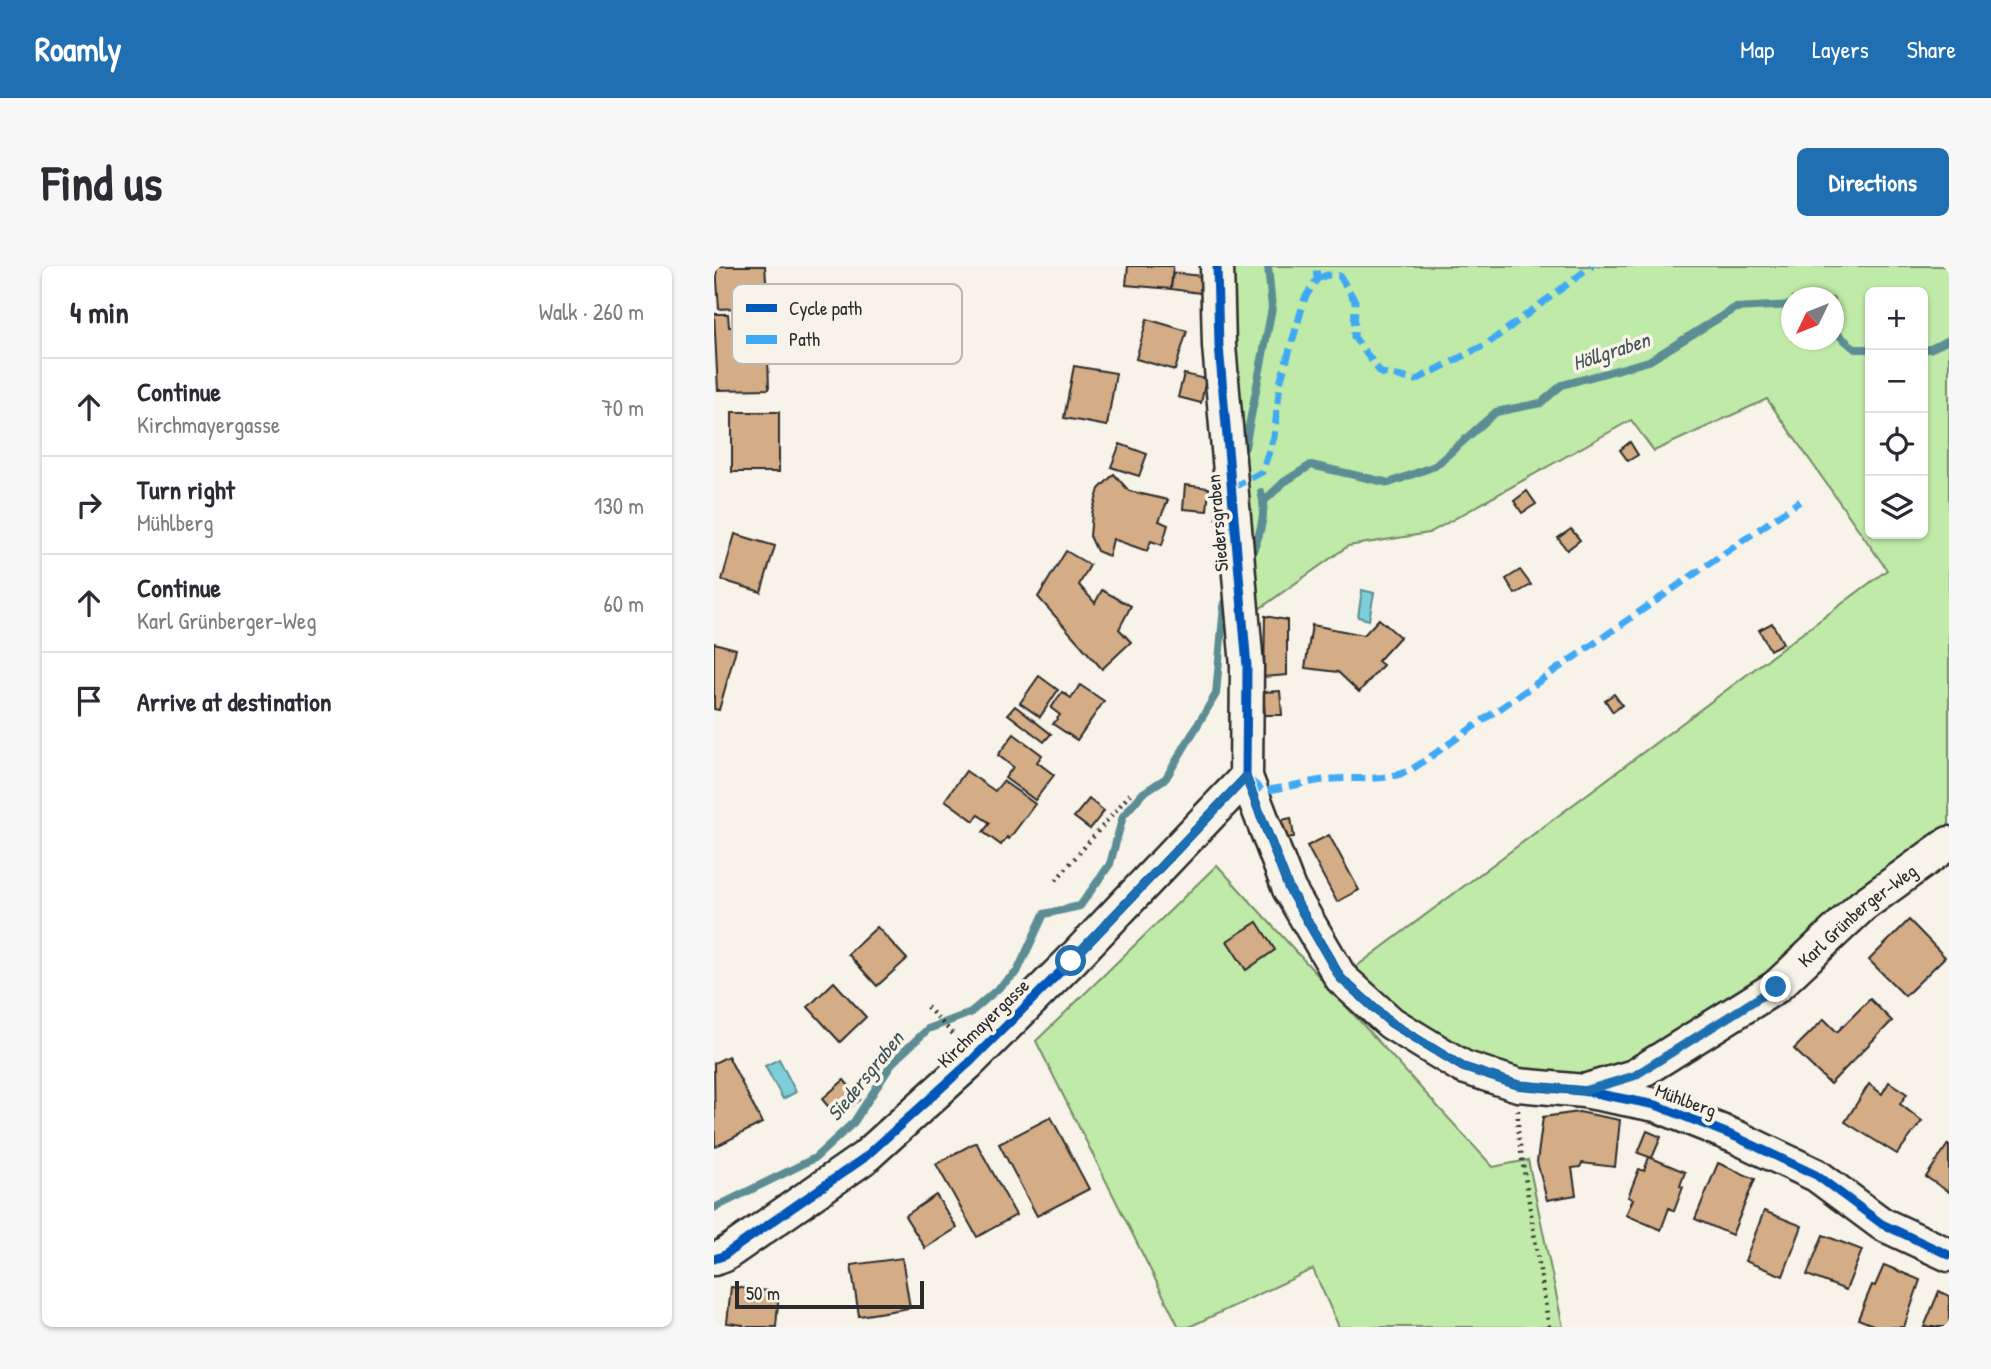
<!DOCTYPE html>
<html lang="en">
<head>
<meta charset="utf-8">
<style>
  :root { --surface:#fff; --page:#f7f7f7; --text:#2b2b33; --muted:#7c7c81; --line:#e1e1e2; --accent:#1f6fb2 }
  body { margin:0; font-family:"Patrick Hand",sans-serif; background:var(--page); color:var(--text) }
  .controls { position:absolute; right:21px; top:21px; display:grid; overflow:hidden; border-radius:10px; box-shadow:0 2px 5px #0004 }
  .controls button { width:63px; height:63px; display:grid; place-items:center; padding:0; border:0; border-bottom:2px solid var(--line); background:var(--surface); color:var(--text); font:35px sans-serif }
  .compass { position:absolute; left:1067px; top:21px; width:63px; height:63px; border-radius:50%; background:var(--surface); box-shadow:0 2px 5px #0004; rotate:227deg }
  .scale { position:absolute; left:21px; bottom:18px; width:189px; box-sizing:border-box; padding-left:7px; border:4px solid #2b2b2b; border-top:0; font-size:19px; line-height:24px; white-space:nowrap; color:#2b2b2b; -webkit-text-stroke:5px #f7f3e8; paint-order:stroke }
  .stop { position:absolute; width:21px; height:21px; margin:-16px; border:5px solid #1f6fb2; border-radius:50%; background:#fff }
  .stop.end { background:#1f6fb2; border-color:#fff; box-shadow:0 2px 7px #0008 }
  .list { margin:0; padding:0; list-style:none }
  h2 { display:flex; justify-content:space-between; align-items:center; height:91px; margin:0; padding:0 28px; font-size:30px }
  h2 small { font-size:23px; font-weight:400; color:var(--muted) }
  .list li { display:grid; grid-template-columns:46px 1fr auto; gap:21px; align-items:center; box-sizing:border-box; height:98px; padding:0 28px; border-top:2px solid var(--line) }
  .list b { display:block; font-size:26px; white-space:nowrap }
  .list p { margin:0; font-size:23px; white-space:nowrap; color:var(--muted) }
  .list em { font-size:23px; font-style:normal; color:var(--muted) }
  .icon { flex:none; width:38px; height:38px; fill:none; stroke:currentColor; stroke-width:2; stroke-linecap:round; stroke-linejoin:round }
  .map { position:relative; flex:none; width:1235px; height:1061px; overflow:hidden; border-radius:10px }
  header { display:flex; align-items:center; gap:42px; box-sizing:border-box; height:98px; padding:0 35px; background:var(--accent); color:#fff }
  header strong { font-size:33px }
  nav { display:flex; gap:38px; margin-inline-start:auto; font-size:24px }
  .intro { display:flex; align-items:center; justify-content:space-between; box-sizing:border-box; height:168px; padding:0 42px }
  h1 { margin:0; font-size:49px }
  .button { padding:18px 32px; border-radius:10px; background:var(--accent); color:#fff; font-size:24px; font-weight:700 }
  main { display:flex; gap:42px; padding:0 42px }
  aside { flex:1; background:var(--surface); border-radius:10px; box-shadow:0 2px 5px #0004 }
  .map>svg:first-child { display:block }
  .green { fill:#bfeaa7; stroke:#758a69; stroke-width:2; fill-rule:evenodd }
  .water { fill:#7eceda; stroke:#5d8d94; stroke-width:2 }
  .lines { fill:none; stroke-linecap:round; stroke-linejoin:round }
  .stream { stroke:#5d8d94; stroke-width:8 }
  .building { fill:#d4ac86; stroke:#2b2b2b; stroke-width:2 }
  .minor-casing { stroke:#2b2b2b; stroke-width:37 }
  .path { stroke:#2b2b2b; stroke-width:4.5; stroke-dasharray:2 5; stroke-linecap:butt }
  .minor { stroke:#f7f3e8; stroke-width:32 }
  .quiet { stroke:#3fa9f5; stroke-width:7; stroke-dasharray:14 7; stroke-linecap:butt }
  .cycleway-casing { stroke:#f7f3e8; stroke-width:13 }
  .cycleway { stroke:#0057b8; stroke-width:9 }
  .route { stroke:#1f6fb2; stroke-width:9 }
  .labels { text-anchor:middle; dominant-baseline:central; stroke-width:7; stroke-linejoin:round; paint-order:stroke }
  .street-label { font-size:19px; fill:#2b2b2b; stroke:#f7f3e8 }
  .water-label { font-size:21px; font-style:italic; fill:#405457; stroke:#f7f3e8 }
  .key { fill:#f7f3e8; stroke:#bab7af; stroke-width:2 }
  .key-label { font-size:19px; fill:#2b2b2b }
</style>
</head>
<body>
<header>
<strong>Roamly</strong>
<nav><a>Map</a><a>Layers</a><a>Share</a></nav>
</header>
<div class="intro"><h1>Find us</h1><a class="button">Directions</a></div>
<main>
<aside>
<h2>4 min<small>Walk · 260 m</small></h2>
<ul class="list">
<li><svg class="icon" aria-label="ahead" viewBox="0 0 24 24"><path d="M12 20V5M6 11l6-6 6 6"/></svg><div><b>Continue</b><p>Kirchmayergasse</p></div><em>70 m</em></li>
<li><svg class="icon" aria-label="right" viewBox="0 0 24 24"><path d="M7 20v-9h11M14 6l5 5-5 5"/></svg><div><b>Turn right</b><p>Mühlberg</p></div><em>130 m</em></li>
<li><svg class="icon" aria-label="ahead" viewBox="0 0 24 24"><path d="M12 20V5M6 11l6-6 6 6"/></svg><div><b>Continue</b><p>Karl Grünberger-Weg</p></div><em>60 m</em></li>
<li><svg class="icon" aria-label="arrive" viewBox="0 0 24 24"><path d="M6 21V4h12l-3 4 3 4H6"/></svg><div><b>Arrive at destination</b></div></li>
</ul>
</aside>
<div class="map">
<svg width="1235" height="1061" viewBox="0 0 1235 1061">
  <rect width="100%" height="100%" fill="#f7f3e8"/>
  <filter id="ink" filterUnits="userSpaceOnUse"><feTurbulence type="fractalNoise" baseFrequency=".0143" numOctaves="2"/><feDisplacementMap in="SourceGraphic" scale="14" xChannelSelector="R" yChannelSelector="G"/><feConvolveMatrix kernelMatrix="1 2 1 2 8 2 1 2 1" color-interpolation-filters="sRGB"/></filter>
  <g filter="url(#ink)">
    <g class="green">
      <path d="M506 0H1235V577L920 810 804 819 627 712 1173 304 1053 133 940 185 917 154 715 267 634 280 534 351ZM1156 26H1209V268H1156ZM1078 32H1120V74H1078Z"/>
      <path d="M503 599 779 901 814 894 849 1061H625L599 1003 475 1061H465L322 775Z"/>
    </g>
    <g class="water">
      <path d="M648 324 660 327 655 354 644 351Z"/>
      <path d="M65 793 82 826 69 833 51 800Z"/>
    </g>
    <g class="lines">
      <g class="stream">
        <path d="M1120 65 1141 83H1156"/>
        <path d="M1209 83H1216L1235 74"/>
        <path d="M531 181 558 42 554 0"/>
        <path d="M550 235 570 216 597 199 675 217 721 200 782 146 827 137 848 119 935 95 1021 42 1078 39"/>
        <path d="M535 293C544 276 554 246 547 226"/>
        <path d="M0 942 101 892 140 856 179 796 214 763 256 747 303 706 330 648 366 640 396 598 409 550 429 527 452 512 502 428 510 339 515 329"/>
      </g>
    </g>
    <g class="building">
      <path d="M2 0H51L54 40 5 43Z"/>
      <path d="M414 0H459L457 23 412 19Z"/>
      <path d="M459 7 487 10 486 27 457 23Z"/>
      <path d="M0 48H14L15 61 53 60 55 123 4 124Z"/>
      <path d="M433 53 473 65 461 104 422 93Z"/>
      <path d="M360 100 402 107 393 160 350 152Z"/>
      <path d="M470 108 492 113 487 137 464 131Z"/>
      <rect x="18" y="146" width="47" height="60"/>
      <path d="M916 176 924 189 914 195 906 184Z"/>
      <path d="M406 178 433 188 425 210 397 201Z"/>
      <path d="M400 208 415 225 454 234 445 255 454 259 448 279 437 275 433 285 399 273 395 290 383 285 376 270 378 247 385 223Z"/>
      <path d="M471 219 495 222 493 245 469 243Z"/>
      <path d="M813 225 822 238 808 247 800 235Z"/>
      <path d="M857 263 866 274 853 284 844 272Z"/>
      <path d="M21 268 61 280 47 326 8 314Z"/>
      <path d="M352 285 376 299 365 319 381 337 388 324 417 340 405 363 417 376 388 403 324 331Z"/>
      <path d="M806 304 817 319 801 328 792 313Z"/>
      <path d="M551 350 573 354V409L550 411Z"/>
      <path d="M665 353 686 371 664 395 669 399 645 426 624 406 591 402 598 359 650 369Z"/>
      <path d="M1058 357 1069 377 1056 384 1045 364Z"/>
      <path d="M0 377 22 383 5 444 0 443Z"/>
      <path d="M325 410 344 424 326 451 306 437Z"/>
      <path d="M366 419 390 435 363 474 339 458 346 449 337 442 348 426 357 432Z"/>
      <path d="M566 425 568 449H551L549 426Z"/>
      <path d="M900 428 908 439 899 446 891 434Z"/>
      <path d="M301 440 337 468 330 476 294 448Z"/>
      <path d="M300 468 328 489 323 496 340 509 321 534 291 512 299 501 284 489Z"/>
      <path d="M252 505 281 525 289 515 321 538 295 573 293 571 287 579 269 566 276 557 264 549 260 555 231 534Z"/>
      <path d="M375 533 390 545 376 563 360 551Z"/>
      <path d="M577 552 580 571 567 573 563 555Z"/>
      <path d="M615 569 645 624 623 636 593 580Z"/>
      <path d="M1195 654 1231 691 1191 730 1155 694Z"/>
      <path d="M543 656 561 684 532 704 513 675Z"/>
      <path d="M163 661 193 693 163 720 134 688Z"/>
      <path d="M120 716 152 751 126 776 94 741Z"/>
      <path d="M1156 733 1178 755 1116 818 1080 783 1110 753 1123 766Z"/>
      <path d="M14 790 48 857 1 881 0 797Z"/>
      <path d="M130 814 146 833 124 852 108 833Z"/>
      <path d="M1175 816 1193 828 1186 838 1208 855 1183 888 1131 856 1155 818 1168 828Z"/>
      <path d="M865 846 906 854 901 901 868 897 866 901 858 902 862 929 833 934 823 896 829 851Z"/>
      <path d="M337 851 375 923 323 950 285 878Z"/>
      <path d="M933 865 947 871 938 892 924 887Z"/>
      <path d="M262 876 302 949 263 971 222 898Z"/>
      <path d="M1234 878 1235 879V926L1212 911Z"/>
      <path d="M935 891 971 906 966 920 969 921 960 945 955 942 947 964 912 949 919 933 914 931 925 903 930 905Z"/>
      <path d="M1004 897 1041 913 1018 969 981 953Z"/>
      <path d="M222 929 243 962 211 982 191 950Z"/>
      <path d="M1050 945 1088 960 1069 1010 1031 995Z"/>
      <path d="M1109 969 1148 984 1132 1024 1093 1009Z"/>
      <path d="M188 992 196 1042 145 1050 137 999Z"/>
      <path d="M1170 999 1206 1014 1190 1061H1164L1144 1053 1158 1019 1161 1020Z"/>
      <path d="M17 1021 65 1026 62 1061H29V1059L13 1057Z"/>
      <path d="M1225 1025 1235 1030V1061H1210Z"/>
    </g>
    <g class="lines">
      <defs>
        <g id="minor">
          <path d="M503 0 505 80 533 400 532 511 575 623 627 712 677 757 749 801 804 819 870 825 942 839 1022 871 1102 909 1168 958 1235 989"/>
          <path id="s1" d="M876 823 920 810 1062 721 1148 640 1235 577"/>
          <path d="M0 993 9 990 150 892 255 797 357 695 532 511"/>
        </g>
      </defs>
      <use href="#minor" class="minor-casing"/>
      <g class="path">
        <path d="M342 614 416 528"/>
        <path d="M213 741 240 769"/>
        <path d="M804 844V867L835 1061"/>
      </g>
      <use href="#minor" class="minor"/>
      <g class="quiet">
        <path d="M603 13 613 9 626 10 641 35 640 71 667 107 702 114 773 78 878 0"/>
        <path d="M518 222 548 206 560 171 566 117 591 32 603 13 602 0"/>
        <path d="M537 515 549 525C569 522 589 517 609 514 640 510 668 517 697 504L1086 235"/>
      </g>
      <defs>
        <g id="cycleway">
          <path d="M503 0 505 80 533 400 532 511 575 623 627 712 677 757 749 801 804 819 870 825 942 839 1022 871 1102 909 1168 958 1235 989"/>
          <path d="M0 993 9 990 150 892 255 797 357 695 532 511"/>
        </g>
      </defs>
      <use href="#cycleway" class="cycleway-casing"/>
      <use href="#cycleway" class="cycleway"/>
    </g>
  </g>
  <g class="lines" filter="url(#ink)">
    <path class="route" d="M357 695 532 511 575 623 626 712 677 757 749 801 804 819 870 825 920 810 1062 721"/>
  </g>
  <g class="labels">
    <g class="street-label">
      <text transform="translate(503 257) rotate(-95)">Siedersgraben</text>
      <text stroke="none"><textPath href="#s1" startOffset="322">Karl Grünberger-Weg</textPath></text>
      <text transform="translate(269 757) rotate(-44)">Kirchmayergasse</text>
      <text transform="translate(972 834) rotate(20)">Mühlberg</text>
    </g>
    <g class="water-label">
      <text transform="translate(897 85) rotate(-18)">Höllgraben</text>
      <text transform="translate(151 810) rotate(-51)">Siedersgraben</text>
    </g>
  </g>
  <rect x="18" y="18" width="230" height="80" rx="10" class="key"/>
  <rect x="32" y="38" width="31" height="8" fill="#0057b8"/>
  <rect x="32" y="69" width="31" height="9" fill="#3fa9f5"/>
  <g class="key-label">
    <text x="75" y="49">Cycle path</text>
    <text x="75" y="80">Path</text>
  </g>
</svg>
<div class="controls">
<button>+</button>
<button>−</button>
<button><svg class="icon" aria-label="locate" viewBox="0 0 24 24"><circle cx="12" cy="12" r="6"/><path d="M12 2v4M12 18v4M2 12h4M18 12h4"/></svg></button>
<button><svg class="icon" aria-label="layers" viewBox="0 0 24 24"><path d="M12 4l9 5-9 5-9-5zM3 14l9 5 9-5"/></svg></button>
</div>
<svg class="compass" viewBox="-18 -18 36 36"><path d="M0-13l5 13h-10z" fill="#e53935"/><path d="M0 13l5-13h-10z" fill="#7c7c81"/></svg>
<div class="scale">50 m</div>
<div class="stop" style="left:357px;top:695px"></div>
<div class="stop end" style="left:1062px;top:721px"></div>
</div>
</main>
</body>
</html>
